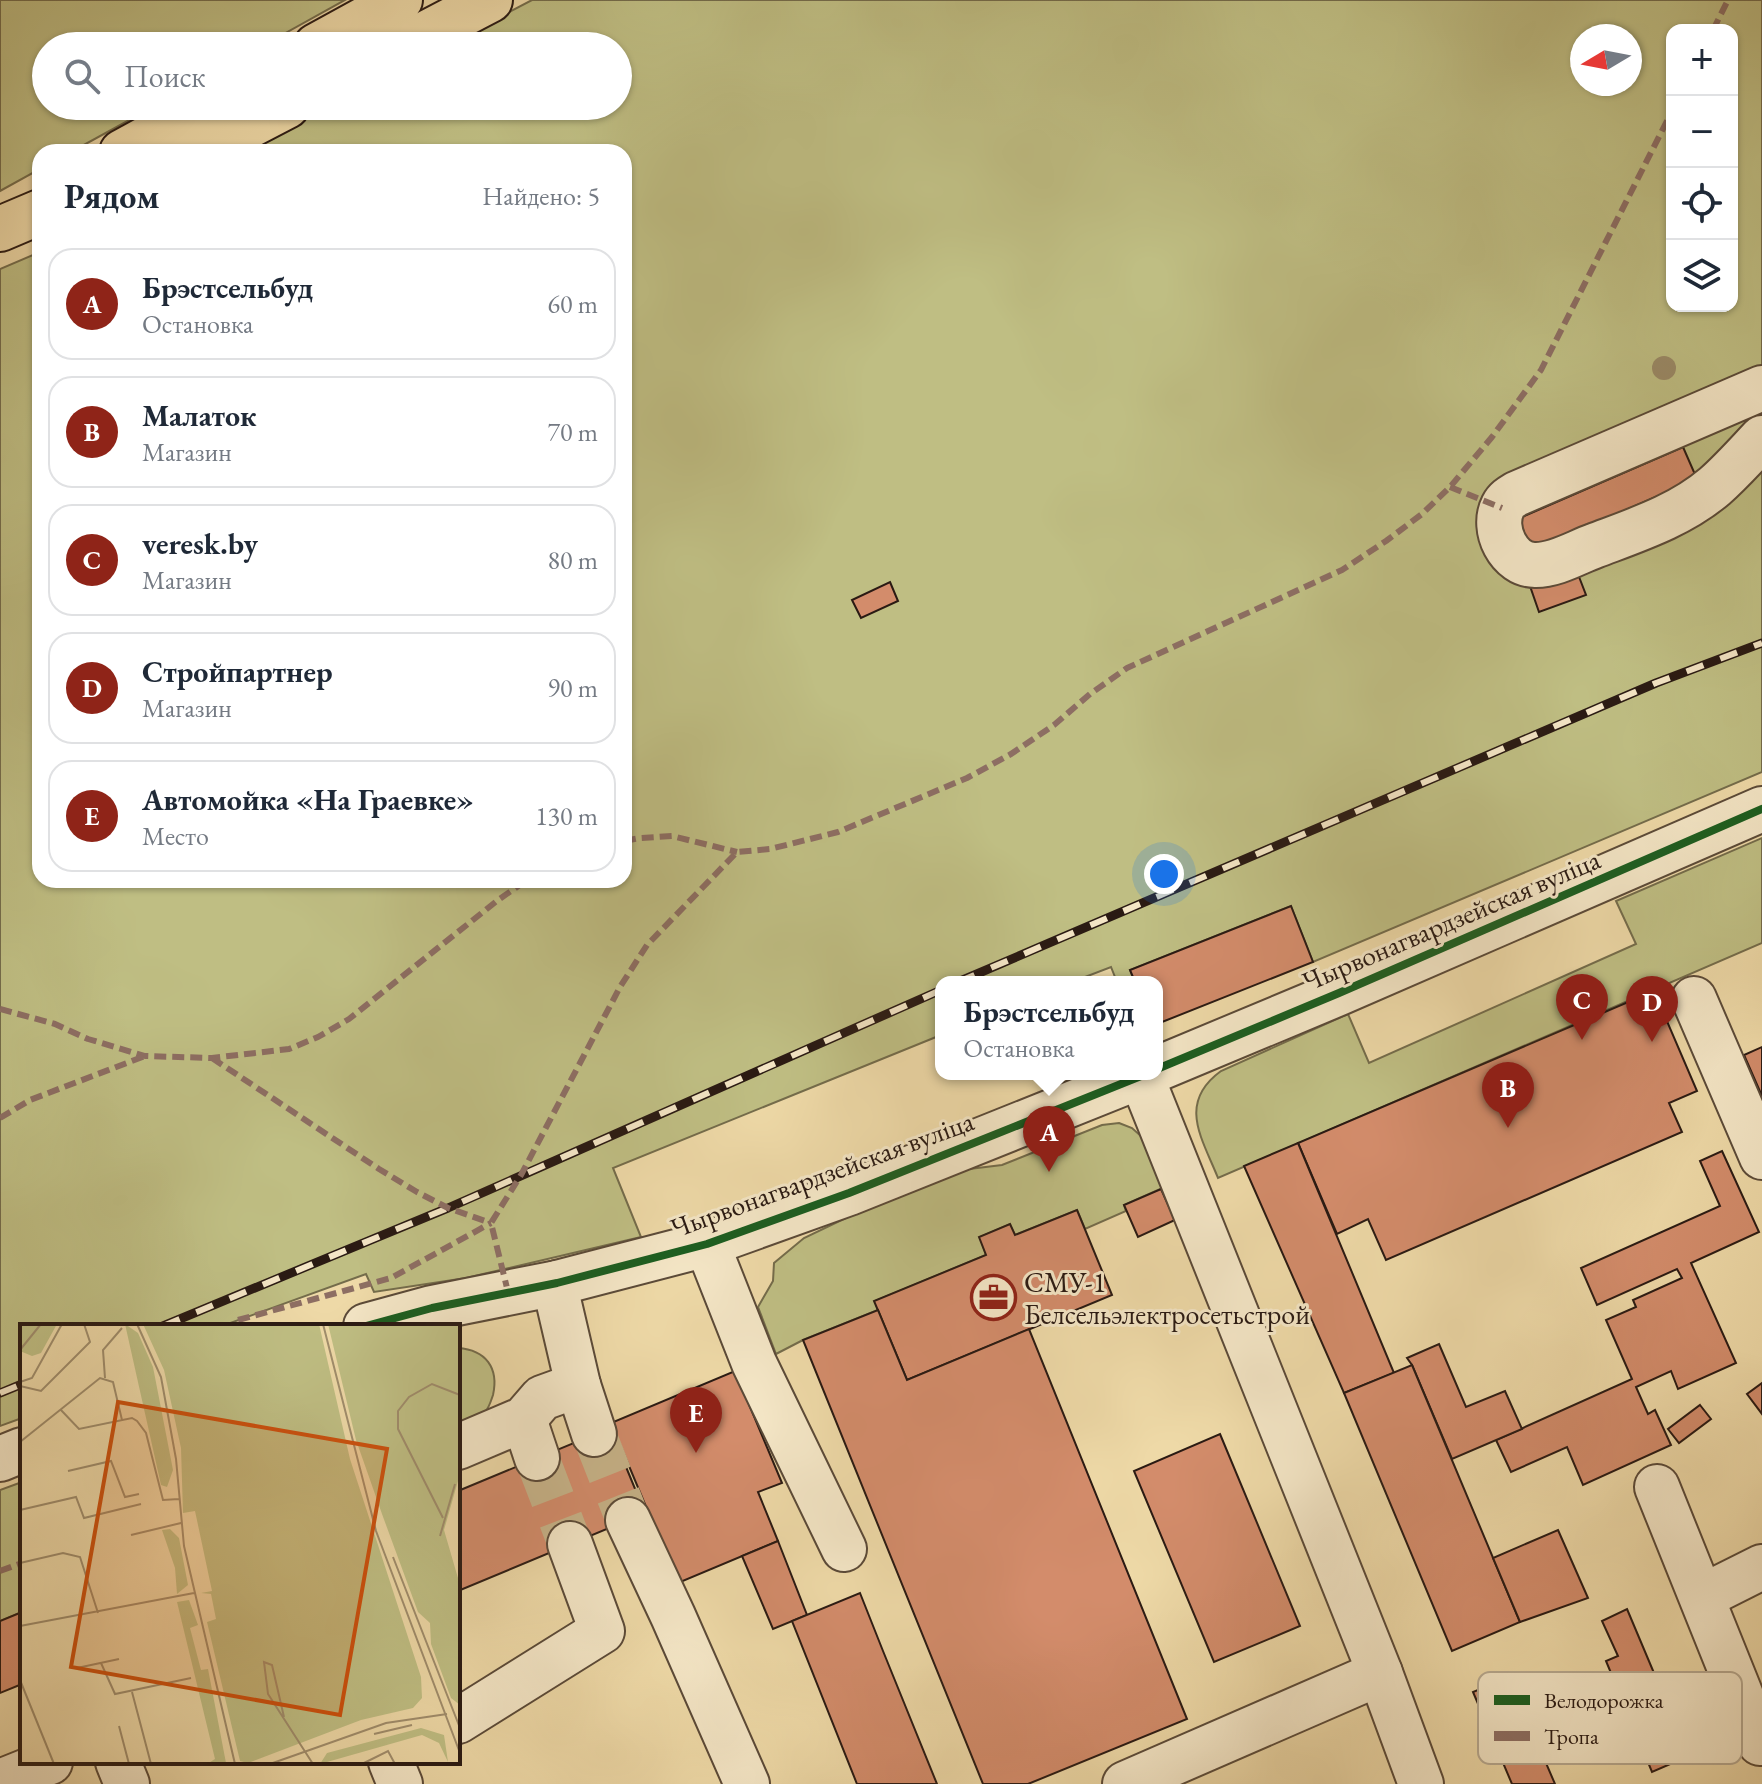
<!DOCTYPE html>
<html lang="ru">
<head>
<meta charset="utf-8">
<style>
  :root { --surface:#fff; --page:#f6f6f7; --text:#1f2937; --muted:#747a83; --line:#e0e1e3; --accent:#8f2418 }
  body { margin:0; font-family:"EB Garamond",serif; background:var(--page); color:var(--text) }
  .controls { position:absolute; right:24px; top:24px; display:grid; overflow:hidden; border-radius:16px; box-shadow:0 2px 6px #0004 }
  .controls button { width:72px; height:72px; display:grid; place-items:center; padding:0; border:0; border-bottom:2px solid var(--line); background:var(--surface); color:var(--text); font:40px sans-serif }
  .compass { position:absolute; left:1570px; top:24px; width:72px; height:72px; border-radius:50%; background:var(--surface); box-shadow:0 2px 6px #0004; rotate:260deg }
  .you { position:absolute; left:1164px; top:874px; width:28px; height:28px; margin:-20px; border:6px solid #fff; border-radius:50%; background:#1a73e8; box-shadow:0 0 0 12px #1a73e833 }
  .badge { display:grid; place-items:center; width:52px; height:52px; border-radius:50%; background:var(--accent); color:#fff; font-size:26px; font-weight:700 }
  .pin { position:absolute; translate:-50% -66px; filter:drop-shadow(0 2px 4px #0008) }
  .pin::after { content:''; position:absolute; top:42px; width:28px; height:24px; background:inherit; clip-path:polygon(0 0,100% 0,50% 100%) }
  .popup { position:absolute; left:935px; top:976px; width:228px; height:104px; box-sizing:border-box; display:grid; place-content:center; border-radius:16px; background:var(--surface); filter:drop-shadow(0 2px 6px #0005); font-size:26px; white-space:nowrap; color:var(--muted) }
  .popup b { font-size:30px; color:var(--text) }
  .popup::after { content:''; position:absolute; left:50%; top:100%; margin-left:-16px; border:16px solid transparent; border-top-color:var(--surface) }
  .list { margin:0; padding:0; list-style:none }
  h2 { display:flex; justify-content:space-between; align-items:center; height:104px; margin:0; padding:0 32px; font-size:34px }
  h2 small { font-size:26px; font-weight:400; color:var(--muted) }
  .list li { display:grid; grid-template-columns:52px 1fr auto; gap:24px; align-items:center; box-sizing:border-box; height:112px; margin:0 16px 16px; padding:0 16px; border:2px solid var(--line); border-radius:24px }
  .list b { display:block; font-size:30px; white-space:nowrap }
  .list p { margin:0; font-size:26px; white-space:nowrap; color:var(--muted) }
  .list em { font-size:26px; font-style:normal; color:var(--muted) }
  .icon { flex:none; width:44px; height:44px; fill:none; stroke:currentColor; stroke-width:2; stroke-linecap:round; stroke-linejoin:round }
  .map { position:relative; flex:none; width:1762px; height:1784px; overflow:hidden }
  .search { position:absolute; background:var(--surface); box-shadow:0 2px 6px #0004; left:32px; top:32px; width:600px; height:88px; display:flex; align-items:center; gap:20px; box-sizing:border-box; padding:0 28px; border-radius:44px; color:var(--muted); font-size:30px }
  .panel { position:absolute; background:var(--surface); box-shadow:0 2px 6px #0004; left:32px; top:144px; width:600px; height:744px; border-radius:24px }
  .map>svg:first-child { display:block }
  .green { fill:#bfbe83; stroke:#746c4b; stroke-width:2; fill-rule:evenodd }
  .building { fill:#d38c6b; stroke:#2a1a13; stroke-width:2 }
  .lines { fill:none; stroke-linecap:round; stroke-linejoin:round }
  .minor-tunnel { stroke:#c7b389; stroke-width:44; stroke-dasharray:44 22; stroke-linecap:butt }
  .minor-casing { stroke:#5b4a38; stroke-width:48 }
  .major-casing { stroke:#2a1a13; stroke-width:48 }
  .minor { stroke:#f4e6c6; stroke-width:44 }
  .major { stroke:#eed9a7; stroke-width:44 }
  .rail-casing { stroke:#2a1a13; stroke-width:9 }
  .rail { stroke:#f4e6c6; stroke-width:6; stroke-dasharray:18; stroke-linecap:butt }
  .quiet { stroke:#8d6e63; stroke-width:6; stroke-dasharray:12 6; stroke-linecap:butt }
  .cycleway-casing { stroke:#f4e6c6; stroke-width:13 }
  .cycleway { stroke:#1b5e20; stroke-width:8 }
  .tree { fill:#9b8b68 }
  .labels { text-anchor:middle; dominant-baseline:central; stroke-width:6; stroke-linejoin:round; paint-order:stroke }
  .street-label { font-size:28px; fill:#2a1a13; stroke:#f4e6c6 }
  .poi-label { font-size:28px; fill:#2a1a13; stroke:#f4e6c6; text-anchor:start }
  .inset-road { fill:none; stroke:#a08d6c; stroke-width:2 }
  .view { fill:#cc500d; fill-opacity:0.15; stroke:#cc500d; stroke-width:4 }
  .inset-edge { fill:none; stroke:#2a1a13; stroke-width:4 }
  .key { fill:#f4e6c6; stroke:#b7a990; stroke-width:2 }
  .key-label { font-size:22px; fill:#2a1a13 }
</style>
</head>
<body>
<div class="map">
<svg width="1762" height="1784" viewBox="0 0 1762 1784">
  <rect width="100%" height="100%" fill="#eed9a7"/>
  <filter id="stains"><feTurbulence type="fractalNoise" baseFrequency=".0025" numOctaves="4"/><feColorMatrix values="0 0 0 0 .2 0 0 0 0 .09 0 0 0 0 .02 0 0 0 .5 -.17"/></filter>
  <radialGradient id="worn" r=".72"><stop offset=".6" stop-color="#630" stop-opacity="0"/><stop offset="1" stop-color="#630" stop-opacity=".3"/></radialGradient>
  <g class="green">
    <path d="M0 0H345L262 46H46V106H155L71 152H40V169L0 191Z"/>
    <path d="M532 0H1762V772L1313 962 1291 906 1130 970 1135 982H1117L1111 967 1072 982H941V1035L613 1168 641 1237 466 1278 374 1292 366 1274 222 1326H22V1418L0 1426V269L40 252V880H624V152H243L330 106H618V46H444ZM1672 30H1732V306H1672ZM1582 36H1630V84H1582Z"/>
    <path d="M1762 838V943L1218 1178C1202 1138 1177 1103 1221 1071L1348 1014 1369 1063 1636 944 1616 901Z"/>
    <path d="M1119 1123 1132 1128 1142 1137 1167 1186 1124 1205 1126 1211 1085 1229 1077 1210 1015 1235 1010 1224 980 1237 986 1255 875 1301 878 1310 803 1340 776 1354 758 1307 773 1281 774 1263 804 1238 873 1205 961 1170 1002 1165 1102 1125Z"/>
    <path d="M458 1348C486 1350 499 1368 493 1395 491 1401 489 1408 485 1412 478 1419 466 1424 458 1430Z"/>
    <path d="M22 1482V1612L0 1621V1490Z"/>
  </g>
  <g class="building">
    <path d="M1683 447 1697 479 1520 556 1506 524Z"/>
    <path d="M1576 569 1586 595 1539 612 1530 586Z"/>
    <path d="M890 582 898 601 861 618 852 600Z"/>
    <path d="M1291 906 1313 962 1157 1024V982H1135L1130 970Z"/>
    <path d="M1654 991 1697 1091 1669 1103 1682 1132 1386 1260 1368 1219 1337 1234 1298 1143Z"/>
    <path d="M1762 1047V1096L1744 1055Z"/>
    <path d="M1298 1143 1394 1373 1344 1393 1244 1166Z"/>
    <path d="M1722 1151 1759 1232 1691 1263 1736 1363 1678 1389 1671 1371 1636 1387 1648 1414 1655 1410 1671 1445 1583 1485 1567 1447 1511 1472 1496 1440 1632 1379 1606 1320 1636 1307 1633 1300 1682 1278 1677 1269 1597 1305 1581 1268 1720 1206 1700 1161Z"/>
    <path d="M1161 1189 1175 1220 1138 1237 1124 1205Z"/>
    <path d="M1077 1210 1112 1295 907 1380 874 1301 986 1255 979 1237 1010 1224 1015 1235Z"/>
    <path d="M878 1310 907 1380 1029 1329 1187 1719 1028 1784H983L803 1340Z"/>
    <path d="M1439 1344 1466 1407 1505 1391 1522 1429 1452 1459 1412 1365 1407 1358Z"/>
    <path d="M1412 1365 1520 1622 1452 1651 1344 1393Z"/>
    <path d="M735 1371 782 1483 758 1492 778 1541 678 1583 611 1423Z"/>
    <path d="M1762 1383V1414L1747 1394Z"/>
    <path d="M1700 1405 1711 1419 1679 1443 1668 1429Z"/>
    <path d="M610 1428 645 1513 458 1591V1491Z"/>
    <path d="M1220 1434 1300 1626 1214 1662 1134 1471Z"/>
    <path d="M1558 1530 1588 1598 1520 1622 1493 1558Z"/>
    <path d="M778 1541 807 1615 773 1629 742 1556Z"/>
    <path d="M860 1593 883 1651 937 1784H857L792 1621Z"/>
    <path d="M1627 1609 1689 1756 1652 1772 1606 1661 1618 1656 1602 1621Z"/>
    <path d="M22 1612V1684L0 1693V1621Z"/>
    <path d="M1509 1677 1555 1784H1512L1473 1692Z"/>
  </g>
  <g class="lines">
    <g class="minor-tunnel">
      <path d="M594 1434 628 1520"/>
      <path d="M537 1458 570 1544"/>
    </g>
    <defs>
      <g id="minor">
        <path d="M1762 388 1516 494C1511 497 1506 500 1503 506 1491 529 1509 566 1536 565 1556 565 1577 552 1594 546 1636 530 1680 516 1715 486 1732 471 1747 454 1762 438"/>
        <path d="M1694 999 1762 1157"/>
        <path d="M1157 1069 1339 993 1762 809"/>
        <path d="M1141 1076 1380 1673 1421 1784"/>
        <path d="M707 1244 754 1363 844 1549"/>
        <path d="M366 1326 432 1308 557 1283 707 1244 849 1193 1146 1074"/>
        <path d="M578 1385 594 1434"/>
        <path d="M524 1419 537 1458"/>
        <path d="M458 1447 524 1419 542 1398 578 1385 557 1295V1283"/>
        <path d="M0 1459 22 1450"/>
        <path d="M1657 1487 1760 1743"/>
        <path d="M628 1520 673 1616 747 1784"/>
        <path d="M1702 1597 1762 1567"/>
        <path d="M458 1721 602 1631 570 1544"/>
        <path d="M118 1762 127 1784"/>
        <path d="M391 1762 400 1784"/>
        <path d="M0 1782 50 1762"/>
        <path d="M1125 1784 1380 1673"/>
      </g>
      <g id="major">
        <path d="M316 46 400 0"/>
        <path d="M402 46 490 0"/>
        <path d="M122 152 206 106"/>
        <path d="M199 152 287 106"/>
        <path d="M0 229 40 212"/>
      </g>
    </defs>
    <use href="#minor" class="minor-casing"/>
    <use href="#major" class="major-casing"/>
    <use href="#minor" class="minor"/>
    <use href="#major" class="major"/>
    <defs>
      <g id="rail">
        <path d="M958 982 1656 683 1762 643"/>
        <path d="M163 1326 448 1208 941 990"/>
        <path d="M0 1393 22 1384"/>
      </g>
    </defs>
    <use href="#rail" class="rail-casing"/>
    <use href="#rail" class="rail"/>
    <g class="quiet">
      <path d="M1713 30 1728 0"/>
      <path d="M1450 487 1502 508"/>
      <path d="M624 841 640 838 672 836 737 852"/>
      <path d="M0 1009 55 1024 88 1039 145 1056 212 1058 289 1049 318 1037 349 1019 498 900 527 880"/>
      <path d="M212 1058 379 1169 417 1192 448 1208 491 1223"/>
      <path d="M0 1118 30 1100 145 1056"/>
      <path d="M508 1292 491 1223 521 1175 620 987 647 945 737 852 770 849 838 832 967 778 1011 754 1054 725 1090 694 1127 668 1342 570 1386 541 1422 514 1450 487 1492 437 1541 370 1672 111"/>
      <path d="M238 1320 391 1278 491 1223"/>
      <path d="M0 1571 22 1563"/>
    </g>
    <defs>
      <g id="cycleway">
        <path d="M1157 1069 1339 993 1762 809"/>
        <path d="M366 1326 432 1308 557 1283 707 1244 849 1193 1146 1074"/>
      </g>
    </defs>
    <use href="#cycleway" class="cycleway-casing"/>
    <use href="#cycleway" class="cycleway"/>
  </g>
  <circle class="tree" cx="1664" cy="368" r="12"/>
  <defs>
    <symbol id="office-ring" viewBox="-11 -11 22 22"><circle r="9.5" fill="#f4e6c6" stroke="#8f2418" stroke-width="1.5"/><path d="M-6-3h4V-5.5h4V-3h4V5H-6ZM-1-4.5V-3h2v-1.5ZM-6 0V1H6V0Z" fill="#8f2418"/></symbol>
  </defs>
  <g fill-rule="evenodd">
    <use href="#office-ring" x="968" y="1272" width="51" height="51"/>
  </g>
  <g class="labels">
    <g class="street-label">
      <text transform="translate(1451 920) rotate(-23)">Чырвонагвардзейская вуліца</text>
      <text transform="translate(822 1174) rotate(-20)">Чырвонагвардзейская вуліца</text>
    </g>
    <g class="poi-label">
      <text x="1024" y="1282">СМУ-1<tspan x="1024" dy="32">Белсельэлектросетьстрой</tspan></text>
    </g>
  </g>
  <g transform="translate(20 1324)">
    <rect width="440" height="440" fill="#eed9a7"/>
    <path d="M0 0H37L21 29 12 32 0 27ZM105 0 118 9 133 43 153 146 147 163 141 161ZM123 0H299L330 135 401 353 402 374 393 384 341 396 228 439 220 437 187 298 196 295 191 270 181 269 192 267 175 187 163 189 161 124 144 46ZM308 0H440V150L424 206 440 261V381L431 374 411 320 410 299 398 288 362 190 336 116ZM150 205 159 214 168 261 157 270 155 244 142 206ZM169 276 178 301 170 304 181 346 188 345 206 439 187 440 195 435 157 278ZM401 404 424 411 428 438 419 419 402 411 300 440 307 429Z" fill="#bfbe83"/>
    <path class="inset-road" d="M117 0 141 53 156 135 164 222 215 440M303 0 356 207 440 429M0 26 21 0M85 54 83 26 102 4M0 58 12 54 42 0M0 62 21 67 70 18 64 0M40 85 59 105 112 94 117 97 126 109 143 176 159 175M0 118 80 54 93 58 102 96M48 147 91 137 105 173 119 170M0 186 56 173 64 194 121 180M423 194 378 105V87L389 73 412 60 440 71M111 211 161 199M420 212 435 160M373 233 440 404M0 239 43 229 60 233 78 289M0 302 174 269M81 339 95 370 171 354M57 344 99 335M0 356 34 440M112 368 131 440M264 393 252 341 244 338 248 370 293 440M99 402 109 440M354 410 392 401M250 440 366 399 427 390M342 440 368 427 375 440"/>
    <path class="view" d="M98 78 367 125 320 391 51 343Z"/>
    <rect width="440" height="440" class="inset-edge"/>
  </g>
  <rect x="1478" y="1672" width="264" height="92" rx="12" class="key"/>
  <rect x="1494" y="1695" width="36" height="10" fill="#1b5e20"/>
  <rect x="1494" y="1731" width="36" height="10" fill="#8d6e63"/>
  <g class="key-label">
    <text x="1544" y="1708">Велодорожка</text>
    <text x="1544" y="1744">Тропа</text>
  </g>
  <rect width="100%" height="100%" filter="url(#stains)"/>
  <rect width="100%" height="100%" fill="url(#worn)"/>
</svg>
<div class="controls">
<button>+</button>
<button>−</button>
<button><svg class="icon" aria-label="locate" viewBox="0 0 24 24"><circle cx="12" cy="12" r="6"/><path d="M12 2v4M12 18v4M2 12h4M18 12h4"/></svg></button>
<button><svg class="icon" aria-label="layers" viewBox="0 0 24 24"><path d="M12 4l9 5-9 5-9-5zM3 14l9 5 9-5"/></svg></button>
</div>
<svg class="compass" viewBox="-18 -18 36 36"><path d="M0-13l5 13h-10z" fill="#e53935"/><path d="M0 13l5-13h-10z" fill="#747a83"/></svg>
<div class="you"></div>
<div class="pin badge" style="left:1049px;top:1172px">A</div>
<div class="popup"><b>Брэстсельбуд</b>Остановка</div>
<div class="pin badge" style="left:1508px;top:1128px">B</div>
<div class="pin badge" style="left:1582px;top:1040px">C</div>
<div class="pin badge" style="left:1652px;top:1042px">D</div>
<div class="pin badge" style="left:696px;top:1453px">E</div>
<div class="search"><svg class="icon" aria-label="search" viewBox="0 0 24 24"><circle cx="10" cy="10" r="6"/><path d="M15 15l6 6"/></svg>Поиск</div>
<section class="panel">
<h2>Рядом<small>Найдено: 5</small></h2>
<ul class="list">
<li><span class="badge">A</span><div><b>Брэстсельбуд</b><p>Остановка</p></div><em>60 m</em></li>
<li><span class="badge">B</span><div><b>Малаток</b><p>Магазин</p></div><em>70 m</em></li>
<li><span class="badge">C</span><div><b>veresk.by</b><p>Магазин</p></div><em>80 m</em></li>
<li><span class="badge">D</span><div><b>Стройпартнер</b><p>Магазин</p></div><em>90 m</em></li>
<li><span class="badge">E</span><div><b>Автомойка «На Граевке»</b><p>Место</p></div><em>130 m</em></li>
</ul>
</section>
</div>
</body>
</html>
